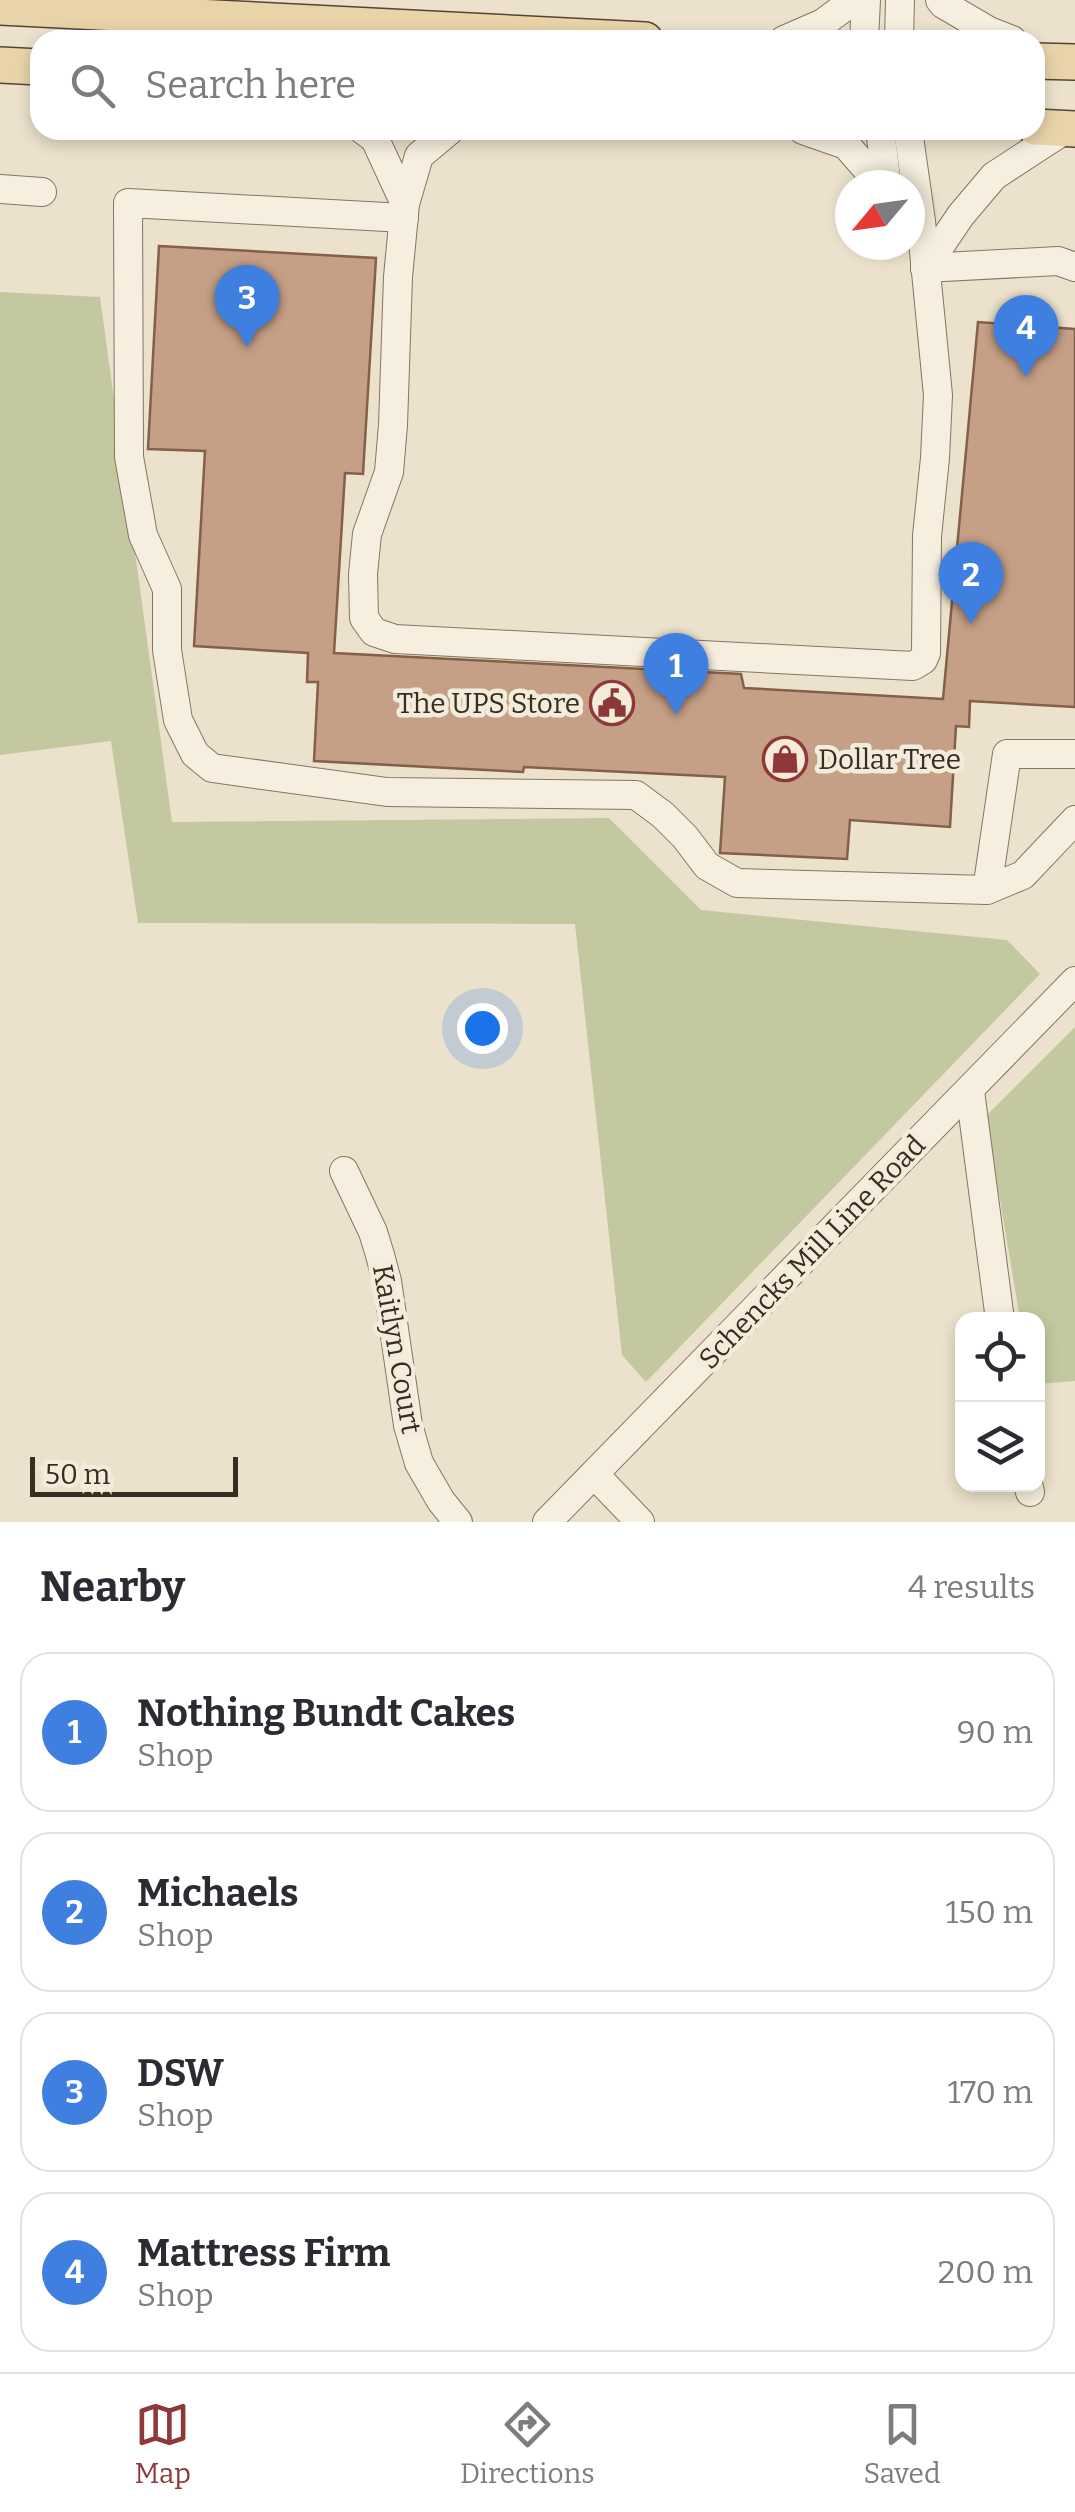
<!DOCTYPE html>
<html lang="en">
<head>
<meta charset="utf-8">
<style>
  :root { --surface:#fff; --page:#f7f7f7; --text:#2b2b33; --muted:#7c7c81; --line:#e1e1e2; --accent:#8f383a }
  body { margin:0; font-family:Bitter,serif; background:var(--page); color:var(--text) }
  .controls { position:absolute; right:30px; bottom:30px; display:grid; overflow:hidden; border-radius:20px; box-shadow:0 5px 15px #0003 }
  .controls button { width:90px; height:90px; display:grid; place-items:center; padding:0; border:0; border-bottom:2px solid var(--line); background:var(--surface); color:var(--text); font:50px sans-serif }
  .compass { position:absolute; left:835px; top:170px; width:90px; height:90px; border-radius:50%; background:var(--surface); box-shadow:0 5px 15px #0003; rotate:241deg }
  .scale { position:absolute; left:30px; bottom:25px; width:208px; box-sizing:border-box; padding-left:10px; border:5px solid #392d23; border-top:0; font-size:28px; line-height:35px; white-space:nowrap; color:#392d23; -webkit-text-stroke:8px #f3ecdb; paint-order:stroke }
  .you { position:absolute; left:482px; top:1028px; width:35px; height:35px; margin:-25px; border:8px solid #fff; border-radius:50%; background:#1a73e8; box-shadow:0 0 0 15px #1a73e833 }
  .badge { display:grid; place-items:center; width:65px; height:65px; border-radius:50%; background:var(--accent); color:#fff; font-size:32px; font-weight:700 }
  .pin { position:absolute; translate:-50% -82px; filter:drop-shadow(0 2px 5px #0008) }
  .pin::after { content:''; position:absolute; top:52px; width:35px; height:30px; background:inherit; clip-path:polygon(0 0,100% 0,50% 100%) }
  .list { margin:0; padding:0; list-style:none }
  h2 { display:flex; justify-content:space-between; align-items:center; height:130px; margin:0; padding:0 40px; font-size:42px }
  h2 small { font-size:32px; font-weight:400; color:var(--muted) }
  .list li { display:grid; grid-template-columns:65px 1fr auto; gap:30px; align-items:center; box-sizing:border-box; height:160px; margin:0 20px 20px; padding:0 20px; border:2px solid var(--line); border-radius:30px }
  .list b { display:block; font-size:38px; white-space:nowrap }
  .list p { margin:0; font-size:32px; white-space:nowrap; color:var(--muted) }
  .list em { font-size:32px; font-style:normal; color:var(--muted) }
  .icon { flex:none; width:55px; height:55px; fill:none; stroke:currentColor; stroke-width:2; stroke-linecap:round; stroke-linejoin:round }
  .map { position:relative; flex:none; width:1075px; height:1522px; overflow:hidden }
  .search { position:absolute; background:var(--surface); box-shadow:0 5px 15px #0003; left:30px; right:30px; top:30px; height:110px; display:flex; align-items:center; gap:25px; box-sizing:border-box; padding:0 35px; border-radius:30px; color:var(--muted); font-size:38px }
  .sheet { height:850px; background:var(--surface) }
  nav { display:flex; justify-content:space-around; align-items:center; box-sizing:border-box; height:140px; border-top:2px solid var(--line); background:var(--surface); font-size:28px; color:var(--muted) }
  nav a { display:grid; justify-items:center; gap:5px }
  nav .on { color:var(--accent) }
  .map>svg:first-child { display:block }
  .green { fill:#c4c8a1 }
  .building { fill:#c59f86; stroke:#83604a; stroke-width:2.5 }
  .lines { fill:none; stroke-linecap:round; stroke-linejoin:round }
  .minor-casing { stroke:#867561; stroke-width:30 }
  .major-casing { stroke:#554335; stroke-width:38 }
  .minor { stroke:#f6efdf; stroke-width:28 }
  .major { stroke:#e9d4a9; stroke-width:35 }
  .labels { text-anchor:middle; dominant-baseline:central; stroke-width:9; stroke-linejoin:round; paint-order:stroke }
  .poi-label { font-size:28px; fill:#392d23; stroke:#f3ecdb; text-anchor:end }
  .street-label { font-size:28px; fill:#392d23; stroke:#f3ecdb }
</style>
</head>
<body>
<div class="map">
<svg width="1075" height="1522" viewBox="0 0 1075 1522">
  <rect width="100%" height="100%" fill="#ebe1cc"/>
  <g class="green">
    <path d="M0 292 100 297 172 822 609 818 701 910 1007 940 1040 974 646 1382 622 1355 575 924 138 923 111 741 0 755Z"/>
    <path d="M1075 1027V1381L1038 1384V1320L1020 1319 986 1116Z"/>
  </g>
  <path class="building" d="M159 246 376 258 363 474 345 473 334 653 741 674 744 688 943 699 978 322 1075 329V707L970 701 969 727 956 726 950 827 850 820 847 859 720 853 725 777 524 767 523 772 314 761 318 682H307L308 653 194 646 205 451 148 449Z"/>
  <g class="lines">
    <defs>
      <g id="minor">
        <path d="M940 0 943 4 989 31 1012 40"/>
        <path d="M784 40 823 23 854 0"/>
        <path d="M864 40 866 0"/>
        <path d="M899 40 900 0"/>
        <path d="M363 130 375 139 405 204"/>
        <path d="M450 130 419 156 405 204 398 277 393 425 389 472 367 534 363 574 364 618 374 632 395 639 913 666 923 660 926 653 927 536 935 458 938 395 921 221 908 130"/>
        <path d="M803 130 846 145 881 185"/>
        <path d="M880 130 887 185"/>
        <path d="M0 189 42 192"/>
        <path d="M404 218 128 203 129 457 143 535 167 589V650L178 720 195 754 212 768 387 792 636 795 663 815 685 837 707 866 737 883 987 890 1023 875 1075 820"/>
        <path d="M925 268 961 215 994 176 1066 129"/>
        <path d="M925 268 1058 261 1075 267"/>
        <path d="M987 890 1007 754H1075"/>
        <path d="M970 1091 1000 1320"/>
        <path d="M344 1171 373 1232 380 1255 387 1281 408 1425 419 1463 441 1501 458 1522"/>
        <path d="M594 1474 640 1522"/>
        <path d="M1028 1484 1030 1492"/>
        <path d="M547 1522 1075 981"/>
      </g>
      <g id="major">
        <path d="M0 7 645 40"/>
        <path d="M1035 61 1075 62"/>
        <path d="M0 65 40 67"/>
        <path d="M1035 127 1075 129"/>
      </g>
    </defs>
    <use href="#minor" class="minor-casing"/>
    <use href="#major" class="major-casing"/>
    <use href="#minor" class="minor"/>
    <use href="#major" class="major"/>
  </g>
  <defs>
    <symbol id="civic-ring" viewBox="-11 -11 22 22"><circle r="9.5" fill="#f3ecdb" stroke="#8f383a" stroke-width="1.5"/><path d="M-.6-6.5H3V-4.5H.6V-3L4-1V1h2V6H-6V1h2V-1L-.6-3ZM-1.2 2.5V6h2.4V2.5Z" fill="#8f383a"/></symbol>
    <symbol id="shop-ring" viewBox="-11 -11 22 22"><circle r="9.5" fill="#f3ecdb" stroke="#8f383a" stroke-width="1.5"/><path d="M-5-2.5h2.3a2.7 3.5 0 0 1 5.4 0H5L5.5 6h-11ZM-1.5-2.5h3a1.5 2.3 0 0 0-3 0Z" fill="#8f383a"/></symbol>
  </defs>
  <g fill-rule="evenodd">
    <use href="#civic-ring" x="587" y="678" width="50" height="50"/>
    <use href="#shop-ring" x="760" y="734" width="50" height="50"/>
  </g>
  <g class="labels">
    <g class="poi-label">
      <text x="580" y="703">The UPS Store</text>
      <text x="818" y="759" text-anchor="start">Dollar Tree</text>
    </g>
    <g class="street-label">
      <text transform="translate(812 1252) rotate(-46)">Schencks Mill Line Road</text>
      <text transform="translate(397 1349) rotate(80)">Kaitlyn Court</text>
    </g>
  </g>
</svg>
<div class="controls">
<button><svg class="icon" aria-label="locate" viewBox="0 0 24 24"><circle cx="12" cy="12" r="6"/><path d="M12 2v4M12 18v4M2 12h4M18 12h4"/></svg></button>
<button><svg class="icon" aria-label="layers" viewBox="0 0 24 24"><path d="M12 4l9 5-9 5-9-5zM3 14l9 5 9-5"/></svg></button>
</div>
<svg class="compass" viewBox="-18 -18 36 36"><path d="M0-13l5 13h-10z" fill="#e53935"/><path d="M0 13l5-13h-10z" fill="#7c7c81"/></svg>
<div class="scale">50 m</div>
<div class="you"></div>
<div class="pin badge" style="left:676px;top:715px;background:#3f7fe0">1</div>
<div class="pin badge" style="left:971px;top:624px;background:#3f7fe0">2</div>
<div class="pin badge" style="left:247px;top:347px;background:#3f7fe0">3</div>
<div class="pin badge" style="left:1026px;top:377px;background:#3f7fe0">4</div>
<div class="search"><svg class="icon" aria-label="search" viewBox="0 0 24 24"><circle cx="10" cy="10" r="6"/><path d="M15 15l6 6"/></svg>Search here</div>
</div>
<section class="sheet">
<h2>Nearby<small>4 results</small></h2>
<ul class="list">
<li><span class="badge" style="background:#3f7fe0">1</span><div><b>Nothing Bundt Cakes</b><p>Shop</p></div><em>90 m</em></li>
<li><span class="badge" style="background:#3f7fe0">2</span><div><b>Michaels</b><p>Shop</p></div><em>150 m</em></li>
<li><span class="badge" style="background:#3f7fe0">3</span><div><b>DSW</b><p>Shop</p></div><em>170 m</em></li>
<li><span class="badge" style="background:#3f7fe0">4</span><div><b>Mattress Firm</b><p>Shop</p></div><em>200 m</em></li>
</ul>
</section>
<nav>
<a class="on"><svg class="icon" aria-label="map" viewBox="0 0 24 24"><path d="M3 6l6-2 6 2 6-2v14l-6 2-6-2-6 2zM9 4v14M15 6v14"/></svg>Map</a>
<a><svg class="icon" aria-label="directions" viewBox="0 0 24 24"><path d="M12 3l9 9-9 9-9-9zM9 14v-3h6M13 9l2 2-2 2"/></svg>Directions</a>
<a><svg class="icon" aria-label="saved" viewBox="0 0 24 24"><path d="M7 4h10v16l-5-4-5 4z"/></svg>Saved</a>
</nav>
</body>
</html>
